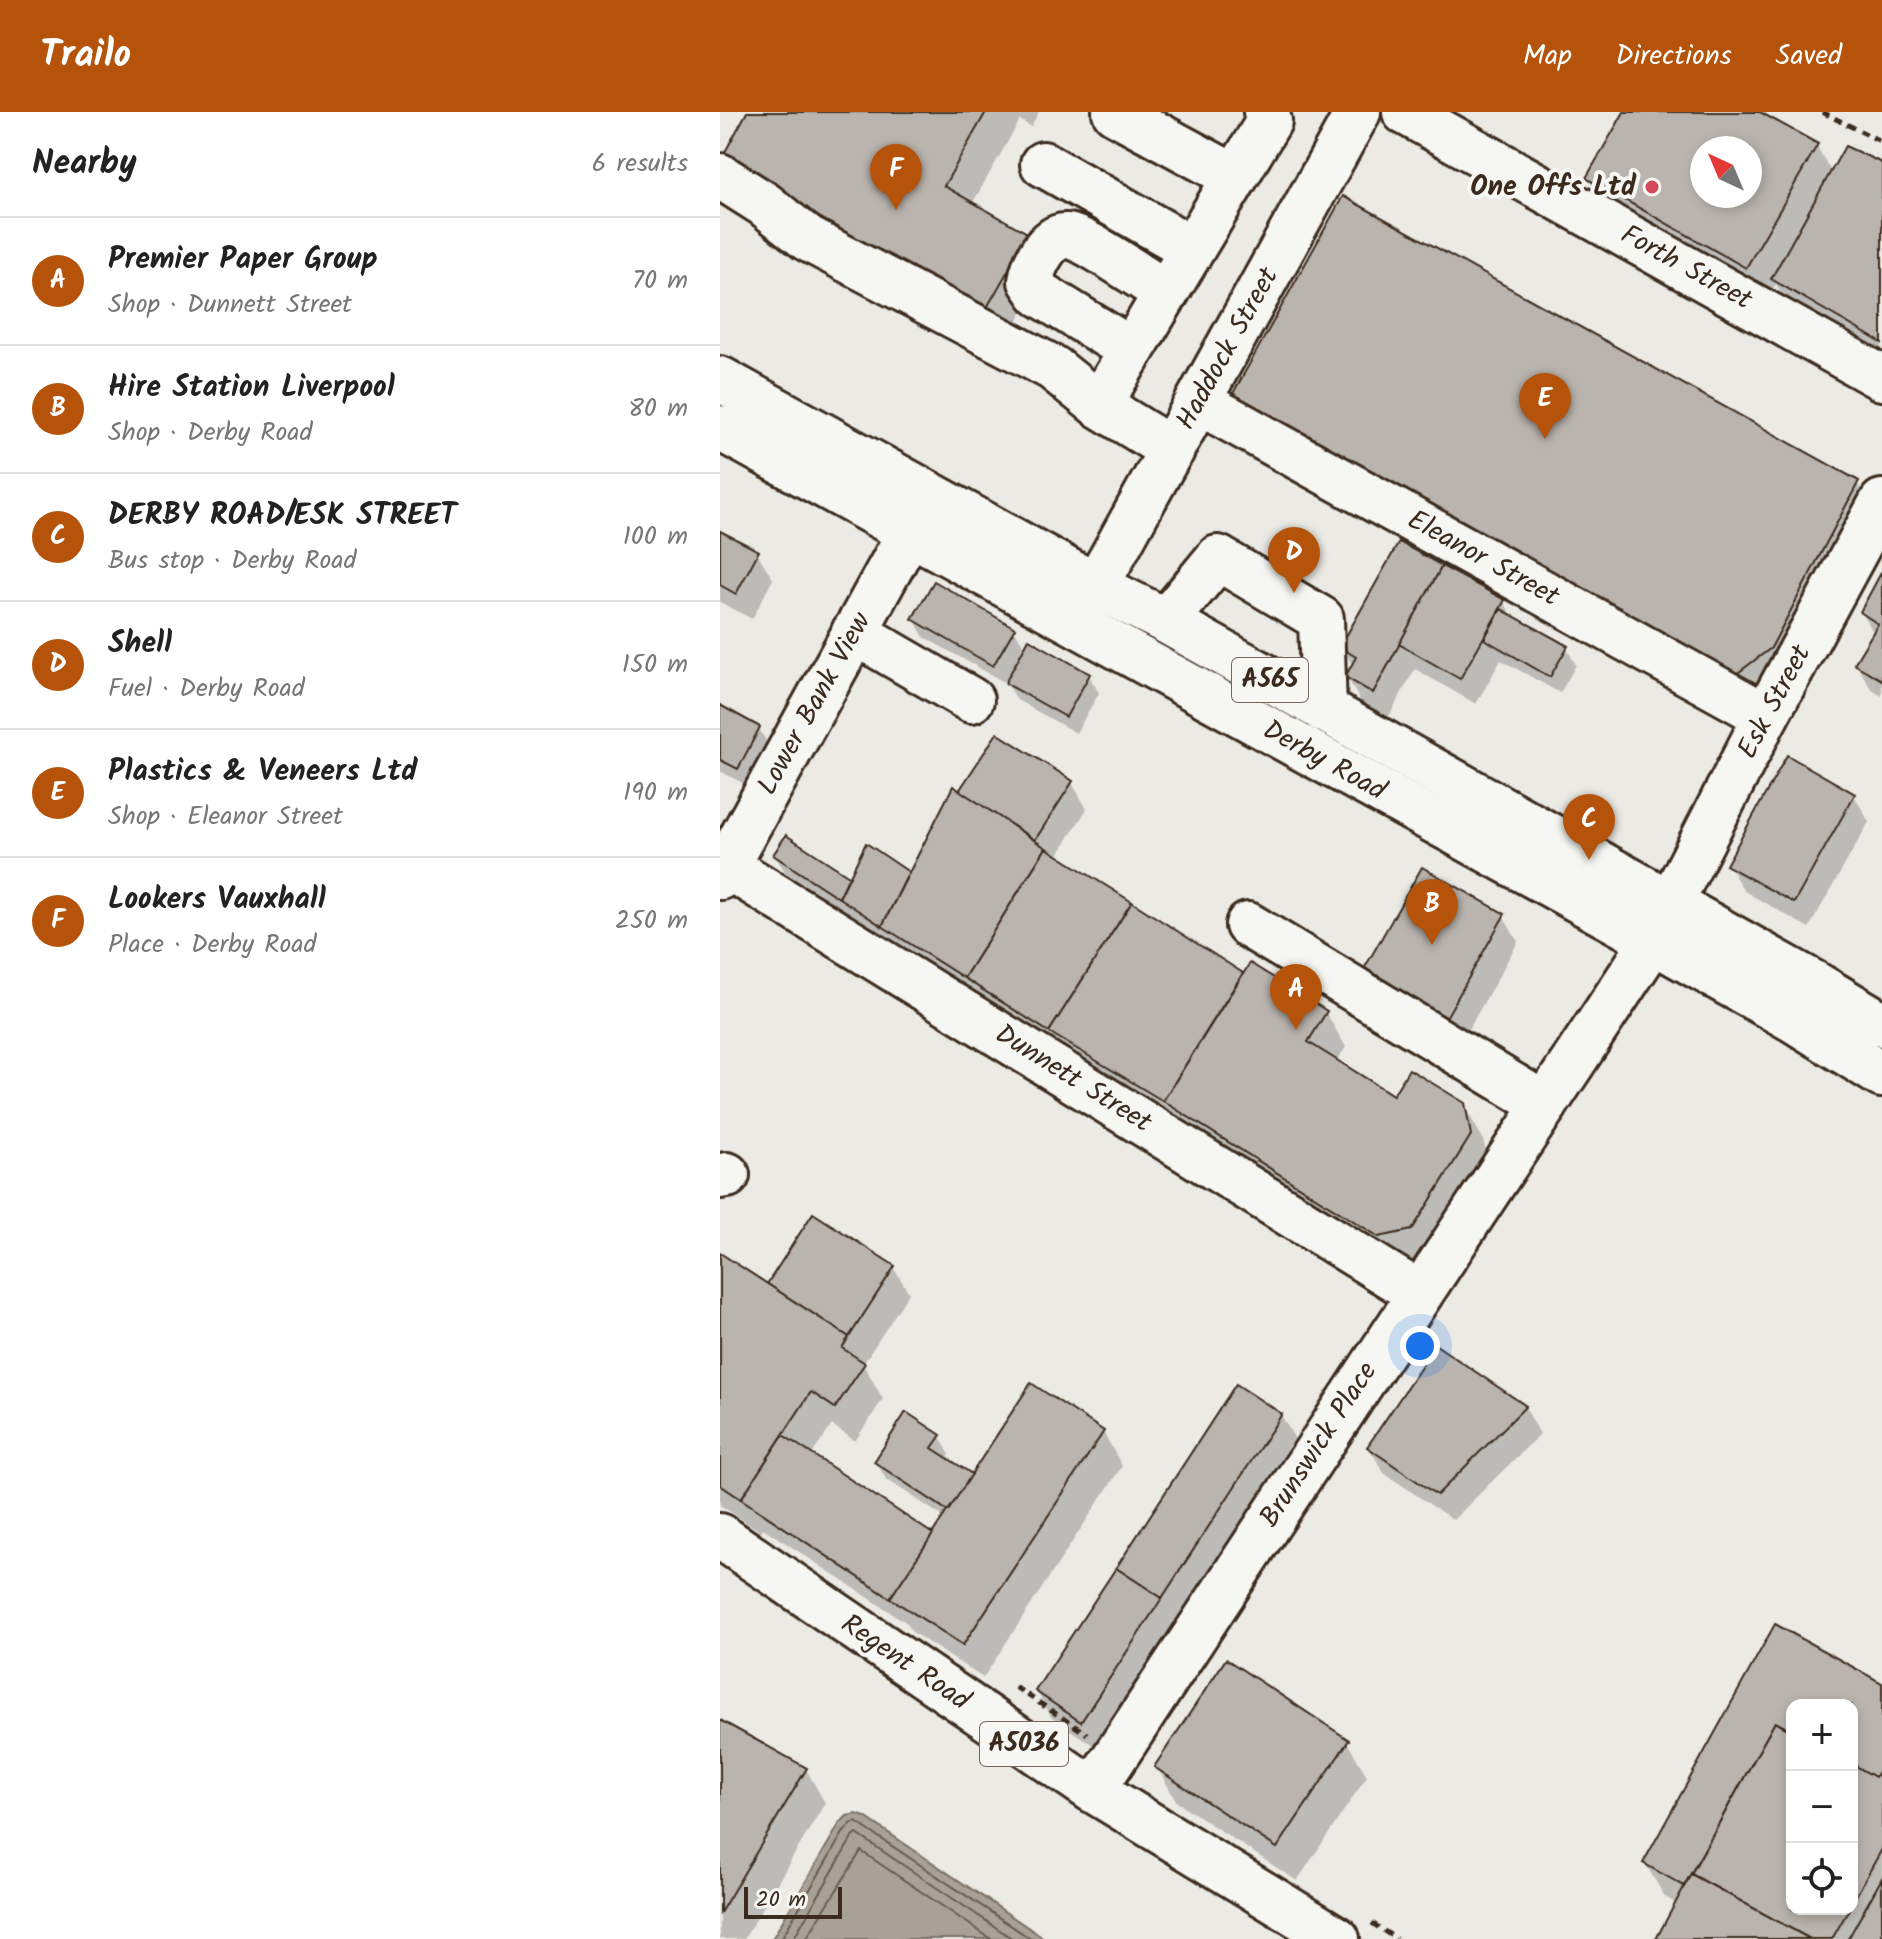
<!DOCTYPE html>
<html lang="en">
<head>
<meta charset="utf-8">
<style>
  :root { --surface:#fff; --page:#f6f6f6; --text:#222; --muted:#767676; --line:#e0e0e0; --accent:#b45309 }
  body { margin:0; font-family:Kalam,sans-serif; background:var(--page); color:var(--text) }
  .controls { position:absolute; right:24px; bottom:24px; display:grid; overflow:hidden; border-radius:16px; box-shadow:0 4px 12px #0003 }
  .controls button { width:72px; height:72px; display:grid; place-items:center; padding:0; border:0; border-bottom:2px solid var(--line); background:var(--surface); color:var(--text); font:40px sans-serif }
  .compass { position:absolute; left:970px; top:24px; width:72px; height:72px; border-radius:50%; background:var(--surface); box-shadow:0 4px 12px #0003; rotate:316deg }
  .scale { position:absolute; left:24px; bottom:20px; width:98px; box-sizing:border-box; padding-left:8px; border:4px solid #3b2a1e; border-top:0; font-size:22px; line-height:28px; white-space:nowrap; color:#3b2a1e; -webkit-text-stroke:6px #f6f6f2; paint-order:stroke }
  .you { position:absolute; left:700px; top:1234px; width:28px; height:28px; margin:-20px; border:6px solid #fff; border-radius:50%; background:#1a73e8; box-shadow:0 0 0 12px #1a73e833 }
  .badge { display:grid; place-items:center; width:52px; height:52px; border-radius:50%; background:var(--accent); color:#fff; font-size:26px; font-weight:700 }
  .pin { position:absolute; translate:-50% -66px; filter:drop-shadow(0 2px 4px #0008) }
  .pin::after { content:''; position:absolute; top:42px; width:28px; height:24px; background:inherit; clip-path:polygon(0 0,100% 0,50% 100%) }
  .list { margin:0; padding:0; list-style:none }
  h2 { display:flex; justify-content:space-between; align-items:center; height:104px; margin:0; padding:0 32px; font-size:34px }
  h2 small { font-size:26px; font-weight:400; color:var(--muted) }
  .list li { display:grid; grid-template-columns:52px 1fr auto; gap:24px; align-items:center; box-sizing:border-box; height:128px; padding:0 32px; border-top:2px solid var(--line) }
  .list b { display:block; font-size:30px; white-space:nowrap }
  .list p { margin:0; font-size:26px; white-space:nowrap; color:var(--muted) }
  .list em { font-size:26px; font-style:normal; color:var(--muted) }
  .icon { flex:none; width:44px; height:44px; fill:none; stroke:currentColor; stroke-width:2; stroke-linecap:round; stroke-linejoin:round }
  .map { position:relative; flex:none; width:1162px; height:1827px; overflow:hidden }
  header { display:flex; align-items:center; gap:48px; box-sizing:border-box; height:112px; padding:0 40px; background:var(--accent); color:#fff }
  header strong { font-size:38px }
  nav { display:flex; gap:44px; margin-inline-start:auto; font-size:28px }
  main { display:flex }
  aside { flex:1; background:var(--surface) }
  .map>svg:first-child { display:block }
  .water { fill:#a8a198; stroke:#7c7167; stroke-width:2 }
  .shadow { fill:#0003; fill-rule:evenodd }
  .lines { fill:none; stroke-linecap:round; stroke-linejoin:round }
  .shore { stroke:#675a4f; stroke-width:2 }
  .building { fill:#bab4ae; stroke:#3b2a1e; stroke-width:2; fill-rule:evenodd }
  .minor-casing { stroke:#3b2a1e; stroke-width:50 }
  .major-casing { stroke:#3b2a1e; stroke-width:50 }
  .highway-casing { stroke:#3b2a1e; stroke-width:50 }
  .path { stroke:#3b2a1e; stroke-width:5; stroke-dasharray:8 6; stroke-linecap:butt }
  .minor { stroke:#f6f6f2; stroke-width:44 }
  .major { stroke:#f6f6f2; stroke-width:44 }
  .highway { stroke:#f6f6f2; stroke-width:44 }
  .poi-dot { fill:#d1495b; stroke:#f6f6f2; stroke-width:3 }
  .labels { text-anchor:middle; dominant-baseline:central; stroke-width:8; stroke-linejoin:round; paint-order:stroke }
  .shield { fill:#f6f6f2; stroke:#73675e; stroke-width:2 }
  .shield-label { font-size:26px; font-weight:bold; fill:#3b2a1e }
  .poi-label { font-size:28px; font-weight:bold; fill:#3b2a1e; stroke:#f6f6f2; text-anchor:end }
  .street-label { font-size:28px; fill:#3b2a1e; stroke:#f6f6f2 }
</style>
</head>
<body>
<header>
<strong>Trailo</strong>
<nav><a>Map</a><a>Directions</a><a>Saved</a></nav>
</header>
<main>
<aside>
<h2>Nearby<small>6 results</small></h2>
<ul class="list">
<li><span class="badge">A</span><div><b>Premier Paper Group</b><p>Shop · Dunnett Street</p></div><em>70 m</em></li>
<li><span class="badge">B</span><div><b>Hire Station Liverpool</b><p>Shop · Derby Road</p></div><em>80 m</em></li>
<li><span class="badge">C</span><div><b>DERBY ROAD/ESK STREET</b><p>Bus stop · Derby Road</p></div><em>100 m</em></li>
<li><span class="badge">D</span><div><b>Shell</b><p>Fuel · Derby Road</p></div><em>150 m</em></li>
<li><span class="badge">E</span><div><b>Plastics &amp; Veneers Ltd</b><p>Shop · Eleanor Street</p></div><em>190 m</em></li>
<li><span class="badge">F</span><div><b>Lookers Vauxhall</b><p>Place · Derby Road</p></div><em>250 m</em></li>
</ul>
</aside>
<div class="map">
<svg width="1162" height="1827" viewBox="0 0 1162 1827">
  <rect width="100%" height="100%" fill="#ebeae5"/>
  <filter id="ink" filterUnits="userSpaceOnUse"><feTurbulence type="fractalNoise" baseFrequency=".0125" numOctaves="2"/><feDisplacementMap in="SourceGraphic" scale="16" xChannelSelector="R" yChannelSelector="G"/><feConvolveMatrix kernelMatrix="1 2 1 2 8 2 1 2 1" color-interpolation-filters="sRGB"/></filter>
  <g filter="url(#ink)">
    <path class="water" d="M136 1702 145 1705 325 1827H52L120 1711 127 1704Z"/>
    <g class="shadow">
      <path d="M29 0H319L311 15 300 8 252 92 327 158 284 232 21 83Z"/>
      <path d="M906 0H1035L1096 33 1112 61 1162 54V253L1074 202 1056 172 1046 189 888 100 868 66ZM982 36H1030V84H982Z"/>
      <path d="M534 320 1137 371 1157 405 1035 596Z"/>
      <path d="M0 421 37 441 53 467 32 507 0 490Z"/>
      <path d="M679 433 784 490 793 506 846 535 856 553 840 581 781 548 756 592 695 557 668 606 642 592 627 565 633 554 622 535Z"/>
      <path d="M1162 463V584L1152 578 1136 552 1154 522 1142 500Z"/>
      <path d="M194 507 294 517 306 538 369 564 379 581 356 621 297 588 285 568 284 570 204 525Z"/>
      <path d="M0 596 39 617 49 634 28 674 0 659Z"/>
      <path d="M352 671 367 697 337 744 524 864 606 901 626 935 616 950 673 985 743 992 763 1027 770 1058 711 1152 680 1158 184 849 175 832 65 760 55 743 67 726 130 767 188 761 190 764 240 682Z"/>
      <path d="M1134 683 1149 710 1089 816 1024 779 1008 753Z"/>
      <path d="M783 804 798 830 738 936 658 891Z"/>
      <path d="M0 1143 48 1174 173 1155 189 1181 143 1252 163 1287 135 1329 112 1313 91 1344 213 1424 225 1406 166 1367 156 1350 220 1325 230 1343 226 1348 252 1365 383 1320 402 1354 263 1566 192 1520 187 1511 43 1416 41 1420 0 1393Z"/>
      <path d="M717 1235 805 1295 820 1322 733 1408 664 1361 649 1335Z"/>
      <path d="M561 1303 576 1329 376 1635 332 1606 317 1580Z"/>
      <path d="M1056 1514 1162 1573V1827H938L957 1792 945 1785 925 1751ZM1072 1593H1132V1797H1072Z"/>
      <path d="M0 1610 86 1657 105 1691 24 1827H0Z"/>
      <path d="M627 1630 647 1664 577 1769 457 1690 437 1655Z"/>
    </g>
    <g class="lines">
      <g class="shore">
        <path d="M61 1827 123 1721 131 1712 136 1710 311 1827"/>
        <path d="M73 1827 132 1726 137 1722 293 1827"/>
        <path d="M86 1827 141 1739 271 1827"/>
      </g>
    </g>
    <g class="building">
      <path d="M27 0H266L224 74 309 122 265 199 0 49Z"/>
      <path d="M904 0H1040L1098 32 1026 156 866 66ZM982 36H1030V84H982Z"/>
      <path d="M1125 34 1162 51V231L1051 167Z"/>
      <path d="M623 84 1139 369 1051 536 1015 563 511 285Z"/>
      <path d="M0 419 39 439 16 482 0 473Z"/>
      <path d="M679 430 722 454 653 581 625 565 636 545 620 535Z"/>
      <path d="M722 454 785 488 740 567 679 532Z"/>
      <path d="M1162 459V568L1134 552 1158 512 1140 500Z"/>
      <path d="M214 469 295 516 273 554 192 507Z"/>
      <path d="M781 497 848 534 830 565 764 527Z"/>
      <path d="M309 527 370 562 346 605 285 571Z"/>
      <path d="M0 593 40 615 18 657 0 648Z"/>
      <path d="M277 621 353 669 315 728 239 679Z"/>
      <path d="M1067 643 1135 682 1074 791 1006 753Z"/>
      <path d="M233 674 326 736 244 866 162 814Z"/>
      <path d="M66 723 129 764 119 786 53 743Z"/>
      <path d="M146 731 189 760 162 814 119 786Z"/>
      <path d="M326 736 412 790 329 920 244 866Z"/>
      <path d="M702 755 785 802 723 911 640 864Z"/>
      <path d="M412 790 523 861 443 989 329 920Z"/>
      <path d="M530 851 607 899 588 930 673 983 689 957 745 991 751 1023 692 1118 659 1125 443 989Z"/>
      <path d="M93 1101 175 1154 129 1225 47 1172Z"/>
      <path d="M0 1141 129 1225 122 1236 145 1251 115 1296 91 1280 21 1387 0 1373Z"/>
      <path d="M716 1233 806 1294 717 1383 647 1335Z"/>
      <path d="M311 1271 384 1319 243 1533 170 1486Z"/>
      <path d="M516 1272 562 1302 442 1486 396 1456Z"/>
      <path d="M186 1300 221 1323 212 1336 252 1362 228 1399 154 1350Z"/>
      <path d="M63 1323 213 1422 170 1486 21 1387Z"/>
      <path d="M396 1456 442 1486 361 1610 315 1579Z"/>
      <path d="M1055 1512 1162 1571V1653L1155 1665 1132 1652V1593H1072V1619L1055 1610 964 1774 923 1751Z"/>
      <path d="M506 1547 629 1628 557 1736 434 1655Z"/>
      <path d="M0 1608 87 1656 0 1801Z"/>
      <path d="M1055 1610 1072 1619V1797H1129L1112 1827H1090L971 1762Z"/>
      <path d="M1132 1652 1155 1665 1162 1653V1737L1132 1791Z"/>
      <path d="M971 1762 1090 1827H936Z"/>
      <path d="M1162 1766V1827H1128Z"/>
    </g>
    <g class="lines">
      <defs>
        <g id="minor">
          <path d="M395 0 515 65"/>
          <path d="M685 0 1162 266"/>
          <path d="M323 52 472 137"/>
          <path d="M0 64 44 92 88 127 333 256 379 293 452 338"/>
          <path d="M411 238 320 182 311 169C313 153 328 122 347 124 364 125 428 170 446 181"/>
          <path d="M479 290 1046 604"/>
          <path d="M379 293 549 9 546 0"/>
          <path d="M376 474 638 0"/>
          <path d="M446 509 498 446 601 507 604 598"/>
          <path d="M134 520 251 588"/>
          <path d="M0 750 698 1181"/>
          <path d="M0 765 190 420"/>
          <path d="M950 792 1046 604 1162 390"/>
          <path d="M528 813 825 993"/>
          <path d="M0 1064 7 1063"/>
          <path d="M373 1678 933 829"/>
        </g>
        <path id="major" d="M0 1424 373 1678 617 1827"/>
        <g id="highway">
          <path d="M0 267 376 474 446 509 1097 873 1162 912"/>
          <path d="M0 316 933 829 1074 908 1162 963"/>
        </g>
      </defs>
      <use href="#minor" class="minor-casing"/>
      <use href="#major" class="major-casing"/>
      <use href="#highway" class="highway-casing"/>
      <g class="path">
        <path d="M1102 0 1162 30"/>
        <path d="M295 1575 367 1622"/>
        <path d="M652 1811 676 1827"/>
      </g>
      <use href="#minor" class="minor"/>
      <use href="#major" class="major"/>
      <use href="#highway" class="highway"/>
    </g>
  </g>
  <circle class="poi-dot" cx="932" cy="75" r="8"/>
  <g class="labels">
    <g class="shield">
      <rect x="512" y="546" width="76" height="44" rx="6"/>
      <rect x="260" y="1610" width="88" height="44" rx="6"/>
    </g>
    <g class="shield-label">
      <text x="550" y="568">A565</text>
      <text x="304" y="1632">A5036</text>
    </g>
    <g class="poi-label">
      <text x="916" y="75">One Offs Ltd</text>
    </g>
    <g class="street-label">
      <text transform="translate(966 156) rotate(29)">Forth Street</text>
      <text transform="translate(508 237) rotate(-61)">Haddock Street</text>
      <text transform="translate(763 447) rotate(29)">Eleanor Street</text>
      <text transform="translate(1055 590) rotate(-62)">Esk Street</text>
      <text transform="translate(95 592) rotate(-61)">Lower Bank View</text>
      <text transform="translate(604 649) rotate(29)">Derby Road</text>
      <text transform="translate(353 967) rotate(32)">Dunnett Street</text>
      <text transform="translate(599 1333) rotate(-57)">Brunswick Place</text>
      <text transform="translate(185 1551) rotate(34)">Regent Road</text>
    </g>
  </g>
</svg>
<div class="controls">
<button>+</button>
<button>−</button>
<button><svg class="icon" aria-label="locate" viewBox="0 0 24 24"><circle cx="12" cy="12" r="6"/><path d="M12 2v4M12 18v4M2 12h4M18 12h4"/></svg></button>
</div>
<svg class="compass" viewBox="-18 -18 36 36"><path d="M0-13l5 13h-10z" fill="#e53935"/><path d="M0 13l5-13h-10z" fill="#767676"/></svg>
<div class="scale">20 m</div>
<div class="you"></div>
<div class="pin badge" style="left:576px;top:918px">A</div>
<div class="pin badge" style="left:712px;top:833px">B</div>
<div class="pin badge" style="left:869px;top:748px">C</div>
<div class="pin badge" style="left:574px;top:481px">D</div>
<div class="pin badge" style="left:825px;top:327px">E</div>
<div class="pin badge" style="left:176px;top:98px">F</div>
</div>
</main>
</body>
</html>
